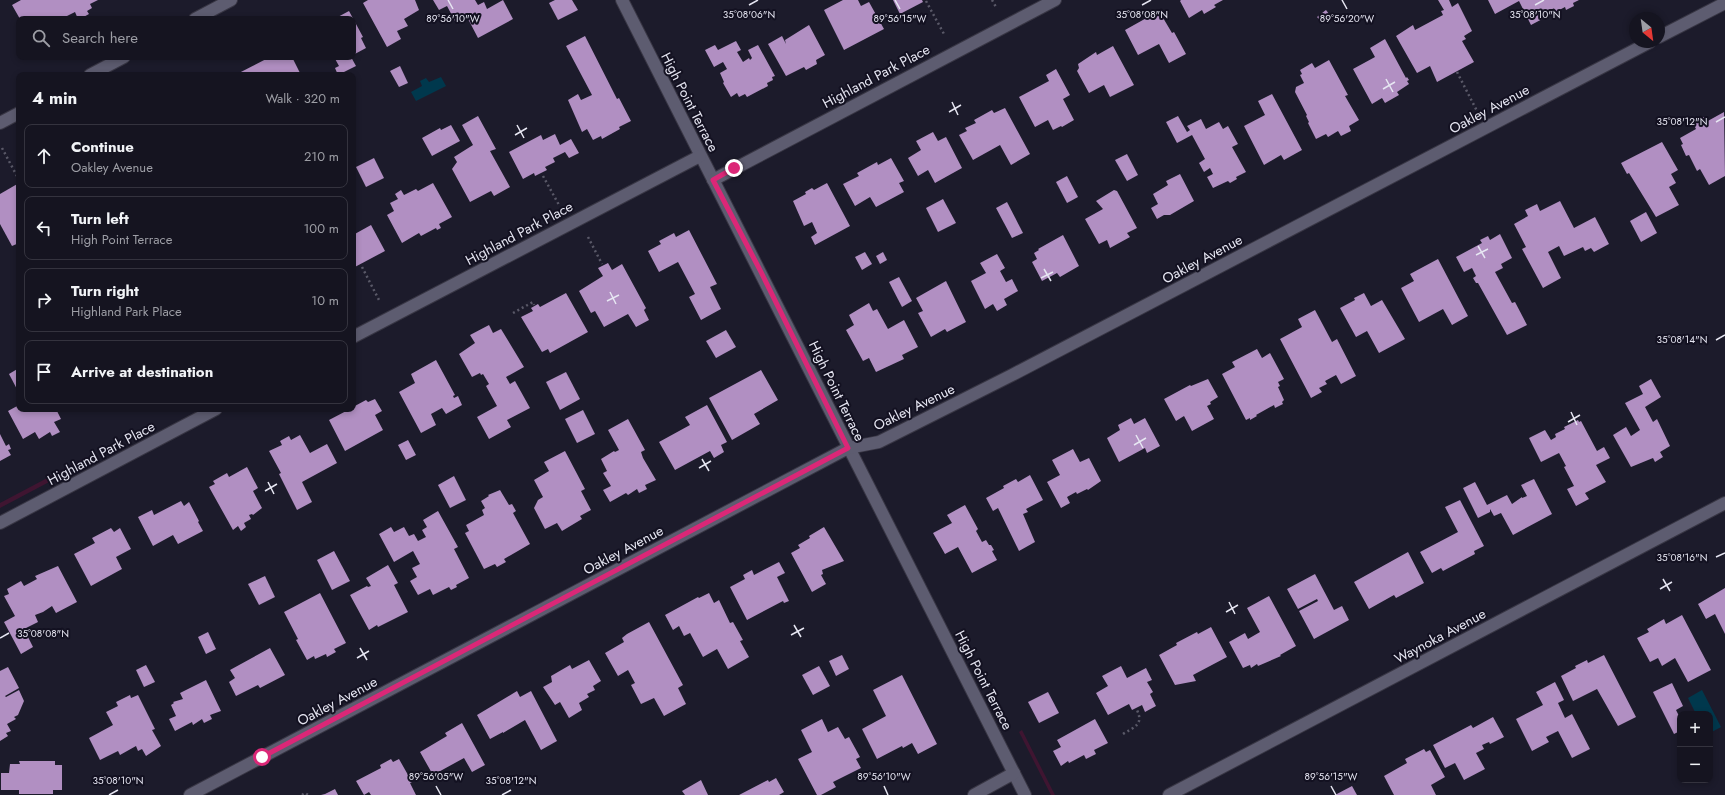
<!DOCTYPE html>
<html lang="en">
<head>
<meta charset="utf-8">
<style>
  :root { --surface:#151420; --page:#1e1d29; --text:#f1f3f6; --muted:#9d9ea5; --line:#34333e }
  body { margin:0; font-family:Jost,sans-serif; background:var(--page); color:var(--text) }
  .controls { position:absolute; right:12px; bottom:12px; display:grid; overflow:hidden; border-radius:8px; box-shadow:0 2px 6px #0003 }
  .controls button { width:36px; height:36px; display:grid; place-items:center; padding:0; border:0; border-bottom:1px solid var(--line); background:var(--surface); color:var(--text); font:20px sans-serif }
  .compass { position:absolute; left:1629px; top:12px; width:36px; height:36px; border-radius:50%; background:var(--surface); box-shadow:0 2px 6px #0003; rotate:151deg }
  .stop { position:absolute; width:12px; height:12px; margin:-9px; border:3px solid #db2777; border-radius:50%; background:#fff }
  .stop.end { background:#db2777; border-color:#fff; box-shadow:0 1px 4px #0008 }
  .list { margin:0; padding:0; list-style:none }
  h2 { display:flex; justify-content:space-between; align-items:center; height:52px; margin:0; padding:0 16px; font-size:17px }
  h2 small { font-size:13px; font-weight:400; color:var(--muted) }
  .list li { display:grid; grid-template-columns:26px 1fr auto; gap:12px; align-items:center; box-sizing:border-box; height:64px; margin:0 8px 8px; padding:0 8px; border:1px solid var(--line); border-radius:8px }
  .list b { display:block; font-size:15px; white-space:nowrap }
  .list p { margin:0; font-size:13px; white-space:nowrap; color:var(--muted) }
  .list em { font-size:13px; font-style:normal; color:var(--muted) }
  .icon { flex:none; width:22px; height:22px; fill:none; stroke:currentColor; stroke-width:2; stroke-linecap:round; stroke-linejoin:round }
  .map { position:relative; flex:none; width:1725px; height:795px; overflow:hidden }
  .search { position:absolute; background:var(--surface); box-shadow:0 2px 6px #0003; left:16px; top:16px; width:340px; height:44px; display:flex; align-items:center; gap:10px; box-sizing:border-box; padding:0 14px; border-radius:8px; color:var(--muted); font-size:15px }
  .panel { position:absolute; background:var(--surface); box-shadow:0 2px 6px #0003; left:16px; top:72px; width:340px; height:340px; border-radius:8px }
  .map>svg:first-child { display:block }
  .green { fill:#3f1531 }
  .water { fill:#00384d }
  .building { fill:#b18fc2 }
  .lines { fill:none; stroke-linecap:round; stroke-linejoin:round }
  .minor-casing { stroke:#383644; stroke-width:14 }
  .path { stroke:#5a5968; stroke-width:2.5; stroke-dasharray:2 3; stroke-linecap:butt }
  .minor { stroke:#5d5c70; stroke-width:12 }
  .route { stroke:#db2777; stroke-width:5 }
  .ticks { fill:none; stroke:#e6e6f2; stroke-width:1.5 }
  .labels { text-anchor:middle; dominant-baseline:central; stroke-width:4; stroke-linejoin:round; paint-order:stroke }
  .street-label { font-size:14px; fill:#e6e6f2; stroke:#131121 }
  .ticks-label { font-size:10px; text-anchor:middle; fill:#e6e6f2; stroke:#131121; stroke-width:4; stroke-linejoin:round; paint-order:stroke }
</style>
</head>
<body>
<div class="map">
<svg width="1725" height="795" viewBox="0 0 1725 795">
  <rect width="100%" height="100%" fill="#1c1b2b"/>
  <g class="green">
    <path d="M87 457V462L0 508V503Z"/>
    <path d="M1022 730 1055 795H1051L1019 732Z"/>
  </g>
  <g class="water">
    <path d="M441 77 446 86 416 101 411 92 422 86 420 81 426 78 429 82Z"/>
    <path d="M1702 690 1721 727 1710 733V714H1696L1688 698Z"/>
  </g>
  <g class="building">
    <path d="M21 0H98L90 4 92 8 87 11 89 14 80 19H78L75 12 61 19H20L12 5Z"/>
    <path d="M368 0H415L419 10 404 19 408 26 397 31 401 39 387 47 363 3Z"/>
    <path d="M433 0H475L478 5 484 2 487 9 503 0 513 19 478 38 466 15 455 21 447 6 439 10Z"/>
    <path d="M555 0H572L578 10 558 20 549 3Z"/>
    <path d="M843 0H858L861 6 869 2 884 29 844 50 824 10Z"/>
    <path d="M893 0H922L923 2 900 14Z"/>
    <path d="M1181 0H1223L1214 5 1216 7 1204 14 1202 10 1189 18 1180 1Z"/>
    <path d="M1438 0H1449L1452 7 1458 3 1472 31 1464 36 1466 39 1462 41 1474 62 1437 82 1430 66 1417 73 1396 36 1413 25 1415 30 1443 15 1441 11 1444 10Z"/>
    <path d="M1488 0H1579L1573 3 1574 6 1566 10 1565 7 1531 25 1519 1 1495 14Z"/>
    <path d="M1326 10 1332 18 1323 24 1317 17Z"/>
    <path d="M349 11 363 37 361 38 366 48 353 55V19H334Z"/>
    <path d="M1159 11 1172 33 1174 32 1186 54 1169 63 1159 44 1138 55 1125 30Z"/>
    <path d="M809 25 825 55 816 60 817 64 806 70 804 67 786 76 768 44 782 36 786 44 785 40Z"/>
    <path d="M585 36 617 99 619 98 631 121 619 127 620 129 602 139 601 136 593 140 587 129 582 132 568 100 578 94 581 100 592 95 566 46Z"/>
    <path d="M1385 39 1406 78 1407 77 1409 80 1407 81 1409 84 1397 92 1399 95 1385 103 1382 98 1372 104 1353 69 1375 57 1370 48Z"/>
    <path d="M736 41 741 50 737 52 743 62 749 58 750 60 752 58 748 50 758 45 775 76 772 77 773 80 767 83 768 86 747 97 745 94 739 97 737 93 731 97 723 83 724 82 720 73 727 69 723 62 714 67 705 50 715 45 718 50Z"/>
    <path d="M1113 46 1134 85 1110 97 1104 85 1089 93 1077 71 1079 68 1078 64 1096 52 1097 55Z"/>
    <path d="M270 57H292L301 75H235Z"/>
    <path d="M334 57H351L356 66 338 75 335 68 339 66Z"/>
    <path d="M1329 60 1348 95 1345 96 1359 120 1349 126 1351 131 1341 136 1338 131 1328 137 1326 134 1316 139 1308 123 1309 122 1306 116 1307 115 1295 92 1296 87 1304 83 1300 75 1302 74 1300 70 1312 63 1315 68Z"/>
    <path d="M400 66 408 83 399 87 390 71Z"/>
    <path d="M1056 69 1070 95 1063 99 1074 120 1062 127 1061 126 1053 130 1048 120 1035 127 1019 97 1049 81 1046 75Z"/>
    <path d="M1272 94 1302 150 1284 160 1281 155 1264 165 1244 126 1265 115 1258 101Z"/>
    <path d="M1005 108 1030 154 1011 165 1000 145 973 160 959 135 967 131 965 128 976 123 974 120 992 110 994 113Z"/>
    <path d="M1724 112 1725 176 1709 185 1700 169 1697 171 1689 155 1686 156 1681 145 1683 144 1680 138 1696 129 1693 123 1704 117 1706 122Z"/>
    <path d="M478 116 496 149 490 151 510 187 494 196 491 191 470 202 452 169 457 162 454 157 473 145 462 125Z"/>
    <path d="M1178 116 1187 132 1190 130 1187 126 1201 119 1206 129 1219 122 1223 129 1228 126 1238 144 1232 147 1246 172 1236 177 1237 179 1230 183 1228 181 1213 188 1207 177 1213 174 1210 168 1204 172 1199 163 1205 159 1192 135 1177 143 1166 122Z"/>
    <path d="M451 125 460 141 432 156 422 138 440 128 441 130Z"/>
    <path d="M933 132 938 141 946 137 962 168 935 183 928 170 918 176 908 158 921 150 916 141Z"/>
    <path d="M555 134 560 145 571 139 579 153 569 158 565 152 553 158 555 162 545 167 547 170 535 176 534 173 523 179 509 152 541 135 543 140Z"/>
    <path d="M1662 142 1678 170 1671 174 1676 183 1669 187 1679 205 1656 217 1629 173 1627 174 1621 163Z"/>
    <path d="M1127 154 1138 175 1127 181 1115 160Z"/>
    <path d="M374 158 384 178 366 187 356 167Z"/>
    <path d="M891 158 904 181 899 183 904 192 876 207 870 197 855 206 843 184 859 176 857 173 877 162 878 165Z"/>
    <path d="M1180 174 1194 201 1170 215H1164L1157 219 1151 208 1158 204 1153 194 1168 185 1166 181Z"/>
    <path d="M1067 176 1078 197 1067 203 1056 182Z"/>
    <path d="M19 183V243L12 246 0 224V194Z"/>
    <path d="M433 183 452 217 439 224 441 228 437 230 436 228 421 236 419 233 402 243 387 215 394 211 390 203 398 199 395 194 401 190 404 195 416 189 418 191Z"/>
    <path d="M827 183 850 226 815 245 811 237 817 233 812 222 804 226 793 201 806 194 805 192 812 188 814 190Z"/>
    <path d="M1114 190 1117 191 1137 228 1127 233 1130 237 1110 248 1107 240 1099 244 1085 219 1103 209 1096 201Z"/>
    <path d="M943 199 956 223 938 232 926 208Z"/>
    <path d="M1560 201 1574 228 1595 217 1609 244 1594 252 1591 248 1585 251 1583 247 1564 256 1559 246 1548 252 1561 278 1543 288 1522 249 1526 247 1514 224 1528 216 1525 210 1537 204 1540 211Z"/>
    <path d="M1007 202 1023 233 1012 238 996 208Z"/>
    <path d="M1646 212 1657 233 1641 242 1630 221Z"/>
    <path d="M371 225 385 251 353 268V235Z"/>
    <path d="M689 230 717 284 710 287 721 309 701 320 689 297 695 294 678 262 659 272 648 251 661 244 659 241 674 233 676 237Z"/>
    <path d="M1500 234 1512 258 1501 264 1503 268 1495 272 1512 303 1515 302 1527 325 1507 335 1478 283H1476L1473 278 1476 276 1472 268 1464 272 1456 257 1482 243 1480 240 1488 236 1490 240Z"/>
    <path d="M1063 235 1079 266 1060 277 1057 273 1042 281 1032 262 1037 259 1034 253 1039 250 1038 249Z"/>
    <path d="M865 252 872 264 862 270 855 257Z"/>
    <path d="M883 252 887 260 880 264 876 256Z"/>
    <path d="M997 254 1005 268 1000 271 1006 282 1012 279 1018 291 1004 299 1007 305 997 311 993 304 985 309 971 281 986 273 980 263Z"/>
    <path d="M1438 259 1468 316 1452 325 1443 309 1419 322 1401 288 1414 281 1410 274Z"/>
    <path d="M608 263 612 270 622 264 646 308 644 310 649 320 636 327 628 314 604 327 595 311 591 313 579 291 603 276 598 268Z"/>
    <path d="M899 277 912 301 902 307 889 282Z"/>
    <path d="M946 281 966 322 947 332 945 329 931 337 918 313 923 311 916 298Z"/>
    <path d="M566 293 588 332 550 353 548 349 542 352 521 317 533 311 531 308 538 304 540 307Z"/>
    <path d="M1364 293 1371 306 1382 300 1405 339 1379 353 1367 331 1356 337 1340 308 1355 300 1354 298Z"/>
    <path d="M869 303 873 311 877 309 888 329 904 320 918 347 902 355 904 359 876 372 869 358 863 361 846 330 854 325 849 315Z"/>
    <path d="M1315 310 1332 342 1337 339 1356 376 1341 384 1336 375 1325 381 1327 384 1319 388 1322 392 1311 398 1280 339 1302 327 1298 319Z"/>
    <path d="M489 325 493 333 501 329 524 367 506 377 510 384 515 381 530 408 507 420 511 427 489 439 477 417 497 406 486 386 489 384 483 374 481 375 480 373 472 377 459 354 475 343 470 335Z"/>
    <path d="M726 330 736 347 716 358 706 341Z"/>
    <path d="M1257 349 1262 358 1270 353 1284 379 1278 382 1280 386 1278 387 1284 400 1282 402 1283 404 1275 408 1274 405 1256 415 1257 416 1250 420V418L1246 420 1222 374 1235 367 1232 362Z"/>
    <path d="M436 360 455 395 453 396 454 398 458 396 462 405 446 414 442 408 431 414 436 425 421 433 399 392 415 383 411 374Z"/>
    <path d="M19 368V393L9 374Z"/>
    <path d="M761 370 778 400 754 414 760 424 732 440 709 398Z"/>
    <path d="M566 372 580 399 560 410 546 382Z"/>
    <path d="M1208 379 1218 397 1210 402 1211 404 1207 406 1214 419 1192 431 1184 416 1176 421 1164 399 1190 385 1191 386Z"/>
    <path d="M1651 379 1661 397 1645 407 1653 422 1657 419 1670 446 1660 452 1663 457 1655 462 1653 458 1631 467 1613 435 1626 427 1631 436 1640 430 1625 403 1643 394 1639 386Z"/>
    <path d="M375 399 382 411 375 415 383 430 345 451 329 420 350 409H353V407L366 400 368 402Z"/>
    <path d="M19 405V409H56L61 419 54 422 60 432 52 436 50 432 39 439 35 432 23 439 8 411Z"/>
    <path d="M707 405 727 442 721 445 724 452 714 458 710 451 675 470 659 442 690 425 685 417Z"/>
    <path d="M583 410 595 434 577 443 565 419Z"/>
    <path d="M1131 418 1134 424 1145 418 1160 446 1147 453 1145 448 1119 462 1107 438 1120 430 1118 425Z"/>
    <path d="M628 419 645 450 641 452 643 458 656 480 645 485 647 489 639 493 637 489 628 495 626 493 610 502 603 490 611 486 603 473 607 471 601 459 614 451 615 452 619 450 608 430Z"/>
    <path d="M1578 420 1579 422 1581 421 1597 451 1604 447 1610 458 1596 465 1606 482 1585 493 1589 499 1576 506 1567 489 1574 486 1564 467 1566 466 1559 453 1541 462 1529 438 1545 430 1551 440 1556 437 1555 434 1565 429 1564 427Z"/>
    <path d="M0 434 6 446 9 444 11 449 8 450 11 455 0 461Z"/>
    <path d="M300 435 310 453 327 444 337 463 302 482 312 502 297 510 279 474 281 473 269 451 282 445 280 441 289 436 291 440Z"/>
    <path d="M408 440 416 455 406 460 398 445Z"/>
    <path d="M1073 449 1080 462 1089 458 1101 481 1088 490 1087 489 1077 494 1076 492 1067 497 1070 503 1061 508 1047 482 1060 475 1052 460Z"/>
    <path d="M565 451 585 489 581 491 591 510 580 516 582 519 562 531 557 523 545 529 534 508 538 500 543 497 534 480 549 471 544 462Z"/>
    <path d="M247 467 258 488 253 491 262 508 253 515 252 514 249 515 251 519 244 523 246 527 241 531 238 526 233 530 209 487 215 484 213 481 227 473 229 477Z"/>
    <path d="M1030 475 1043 500 1026 509 1028 512 1023 514 1035 542 1019 551 998 508 993 511 986 498 1004 488 1003 486 1016 479 1018 482Z"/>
    <path d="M454 476 466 500 450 508 438 485Z"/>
    <path d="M1534 479 1552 514 1513 535 1501 513 1494 516 1490 509V512L1478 518 1463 488 1475 482 1487 505 1507 495 1512 504 1522 497V498L1527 496 1521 485Z"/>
    <path d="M500 490 509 505 512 504 516 511 513 513 530 544 504 559 506 562 497 567 495 564 484 569 465 533 469 531 466 525 484 515 482 510 485 508 481 501 489 496 488 495Z"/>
    <path d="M1460 500 1484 546 1474 551 1475 554 1443 571 1441 568 1432 573 1420 552 1458 532 1445 507Z"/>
    <path d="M181 501 184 506 189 502 199 521 198 522 203 531 178 544 173 535 153 546 138 517 152 510 154 515Z"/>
    <path d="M965 505 978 529 976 531 982 542 986 540 989 545H991L994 550 992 551 997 560 972 573 958 547 945 554 933 533 952 523 947 515Z"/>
    <path d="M438 511 458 547 454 549 469 578 456 585 457 587 451 590 449 587 433 595 430 589 418 595 410 581 417 577 412 568 420 564 413 551 394 562 379 534 391 527 394 532 404 527 409 536 414 534 418 541 426 537 422 530 427 527 423 520Z"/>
    <path d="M824 527 844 561 822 570 823 574 821 575 826 584 812 592 791 553 800 548 798 545 810 538 809 536Z"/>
    <path d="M111 528 114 532 120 528 131 549 116 557 122 569 91 586 74 554 95 543 92 538Z"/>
    <path d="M334 551 350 581 332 590 317 560Z"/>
    <path d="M1408 552 1424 583 1396 598 1394 595 1369 609 1354 582Z"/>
    <path d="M779 562 785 573 777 577 789 601 784 603 783 601 747 620 730 587 745 579 743 575 752 570 754 575Z"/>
    <path d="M388 565 398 583 394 585 408 612 378 627 377 625 369 630 350 595 367 586 368 587 371 586 366 578Z"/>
    <path d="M58 566 77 602 56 613 52 606 43 612 35 615 38 622 24 629 33 647 21 654 4 622 15 616 4 596 9 594 7 589 21 581 24 586 37 579 35 576Z"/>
    <path d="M1315 574 1334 610 1342 606 1349 620 1314 639 1299 611 1318 601 1317 599 1298 609 1287 589Z"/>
    <path d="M265 576 275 597 259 605 248 584Z"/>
    <path d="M1725 588V634L1715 614 1706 619 1698 604Z"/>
    <path d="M320 593 346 643 334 649 336 652 327 657 326 654 315 659 314 656 307 660 296 640 298 639 284 612Z"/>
    <path d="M709 593 714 603 719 600 730 623 733 622 743 640 740 641 749 657 728 669 717 649 703 657 690 633 684 636 679 626 673 630 665 615 698 597 699 598Z"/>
    <path d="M1269 596 1296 646 1280 655 1281 656 1258 666 1257 664 1251 668 1250 665 1243 668 1229 642 1245 633 1248 639 1260 632 1247 608Z"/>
    <path d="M1682 615 1711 670 1688 682 1675 658 1662 666 1658 658 1650 662 1637 638 1649 632 1647 629 1664 619 1666 624Z"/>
    <path d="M649 622 683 685 678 688 686 704 664 716 654 698 641 704 631 685 635 683 628 670 618 676 605 653 624 642 622 638 627 634Z"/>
    <path d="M1211 627 1227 657 1193 675 1196 681 1175 685 1159 655 1177 645 1176 643 1197 632 1198 634Z"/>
    <path d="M208 632 216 649 206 654 198 637Z"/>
    <path d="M270 648 285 675 260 688 258 685 236 696 229 682 235 678 230 670Z"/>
    <path d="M842 655 849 669 836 676 829 661Z"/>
    <path d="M1604 655 1636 717 1618 726 1597 689 1573 701 1561 676 1576 668 1575 666 1587 660 1588 663Z"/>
    <path d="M589 660 601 681 593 686 595 690 587 694 589 697 579 703 582 710 569 718 560 702 555 705 543 687 552 682 551 676 570 665 572 669Z"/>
    <path d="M146 665 155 682 144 687 136 670Z"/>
    <path d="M819 666 830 686 813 695 802 675Z"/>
    <path d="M1121 666 1127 678 1146 668 1152 680 1147 682 1153 692 1150 694 1156 706 1145 712 1142 705 1132 710 1129 704 1108 715 1096 693 1108 686 1102 676Z"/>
    <path d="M8 667 19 688 5 696 6 697 19 690 24 701 18 715 14 717 16 719 7 724 11 731 6 733 8 736 0 741V671Z"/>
    <path d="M902 675 937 744 918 754 912 743 903 748 902 746 877 759 862 729 886 716 873 690Z"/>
    <path d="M206 680 221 711 210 715 212 719 204 723 202 719 193 725 192 722 175 731 169 719 176 716 171 705 174 703 173 702 183 699 180 693Z"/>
    <path d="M1555 682 1564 700 1558 703 1565 718 1572 714 1590 749 1572 758 1558 731 1546 737 1549 742 1532 751 1516 719 1543 705 1536 692Z"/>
    <path d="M1672 683 1683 706 1676 710 1680 718V731L1674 734 1653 692Z"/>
    <path d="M517 691 520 697 531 691 557 741 541 750 525 720 503 733V732L490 739 477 715Z"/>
    <path d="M1048 692 1059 713 1039 723 1028 702Z"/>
    <path d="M130 695 131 698 138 695 155 729 152 730 161 746 146 756 142 749 138 751 136 746 120 755 118 751 100 760 89 738 113 725 106 712 118 706 116 702Z"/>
    <path d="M1493 717 1504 737 1490 744 1489 742 1482 745 1484 749 1476 753 1485 769 1464 780 1455 763 1445 768 1433 745 1471 725 1473 728Z"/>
    <path d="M822 719 828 732 838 727 845 739 849 737 860 757 856 759 861 768 833 782 836 787 821 795H817L798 759 812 752 801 730Z"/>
    <path d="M1095 719 1108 743 1094 750 1096 754 1086 759 1084 755 1069 763 1068 761 1061 766 1053 751 1061 747 1057 740Z"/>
    <path d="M462 723 485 765 472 772 464 758 433 775 420 752 447 736 445 733Z"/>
    <path d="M1424 749 1426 752 1430 750 1445 777 1431 785 1436 795H1394L1384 776 1407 763 1405 759Z"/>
    <path d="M391 759 393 762 399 759 412 782 410 783 416 795H371L369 792 364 795 356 781 381 768 380 765Z"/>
    <path d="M19 761H55V765H62V790H53V794H19V790H1V773H9L10 764H20Z"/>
    <path d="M776 778 784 792 779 795H739L768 780 769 782Z"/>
    <path d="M701 780 708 795H685L682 791Z"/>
    <path d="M1352 786 1357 795H1335Z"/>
    <path d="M335 789 338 795H321L325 794Z"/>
  </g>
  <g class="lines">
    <defs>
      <g id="minor">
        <path d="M622 0 1025 795"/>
        <path d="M195 19 231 0"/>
        <path d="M1659 37 1725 3"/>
        <path d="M90 75 124 57"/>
        <path d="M0 123 19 113"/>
        <path d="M713 180 1055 0"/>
        <path d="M353 337 700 156"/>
        <path d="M0 523 216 409"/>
        <path d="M190 795 848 448 879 442 1012 375 1650 42"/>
        <path d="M974 795 1014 773"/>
        <path d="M1169 795 1725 503"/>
      </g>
    </defs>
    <use href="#minor" class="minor-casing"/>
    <g class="path">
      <path d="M992 0 996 7"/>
      <path d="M926 1 944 34"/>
      <path d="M1457 72 1478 113"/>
      <path d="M2 148 18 178"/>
      <path d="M543 176 559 205"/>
      <path d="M588 237 602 264"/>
      <path d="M362 267 379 300"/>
      <path d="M513 313 533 302 534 305"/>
      <path d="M1123 734C1134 727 1144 725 1137 710"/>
      <path d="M302 795 305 793 308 795"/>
    </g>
    <use href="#minor" class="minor"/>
  </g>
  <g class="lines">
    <path class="route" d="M262 757 848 448 761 272 713 180 734 168"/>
  </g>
  <path class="ticks" d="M448 0 453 9M895 0 900 9M1342 0 1347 9M749 5 758 0M1142 5 1151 0M1535 5 1544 0M1386 79 1393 92M1383 89 1395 82M952 102 958 115M949 112 961 105M1716 122 1725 117M517 125 524 138M515 135 527 128M1478 246 1485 258M1476 255 1488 249M1044 269 1051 281M1041 278 1053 272M610 292 616 304M607 301 619 295M1716 340 1725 335M1571 412 1577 425M1568 422 1580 415M1136 435 1143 448M1134 445 1146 438M702 459 709 471M699 468 711 461M268 482 274 494M265 491 277 484M1716 557 1725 553M1663 579 1670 591M1660 589 1672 582M1229 602 1235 614M1226 612 1238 605M794 625 801 637M791 635 804 628M0 638 9 633M360 648 367 660M357 658 369 651M436 786 441 795M884 786 888 795M1331 786 1336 795M109 795 118 790M502 795 511 790"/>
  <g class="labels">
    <g class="street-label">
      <text transform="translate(876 76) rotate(-28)">Highland Park Place</text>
      <text transform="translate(690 102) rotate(63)">High Point Terrace</text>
      <text transform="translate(1489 109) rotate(-28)">Oakley Avenue</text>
      <text transform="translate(519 233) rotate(-28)">Highland Park Place</text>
      <text transform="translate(1202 259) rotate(-28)">Oakley Avenue</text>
      <text transform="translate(837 391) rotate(64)">High Point Terrace</text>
      <text transform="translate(914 407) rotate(-26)">Oakley Avenue</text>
      <text transform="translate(101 453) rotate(-28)">Highland Park Place</text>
      <text transform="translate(623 550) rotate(-28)">Oakley Avenue</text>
      <text transform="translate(1440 636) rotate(-28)">Waynoka Avenue</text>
      <text transform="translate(984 680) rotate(63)">High Point Terrace</text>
      <text transform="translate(337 701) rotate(-28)">Oakley Avenue</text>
    </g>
  </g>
  <g class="ticks-label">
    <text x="749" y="18">35°08'06"N</text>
    <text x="1142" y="18">35°08'08"N</text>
    <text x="1535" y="18">35°08'10"N</text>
    <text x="453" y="22">89°56'10"W</text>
    <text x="900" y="22">89°56'15"W</text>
    <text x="1347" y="22">89°56'20"W</text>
    <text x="1682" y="125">35°08'12"N</text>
    <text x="1682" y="343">35°08'14"N</text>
    <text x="1682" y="561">35°08'16"N</text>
    <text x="43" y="637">35°08'08"N</text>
    <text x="436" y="780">89°56'05"W</text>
    <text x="884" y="780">89°56'10"W</text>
    <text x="1331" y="780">89°56'15"W</text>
    <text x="118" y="784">35°08'10"N</text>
    <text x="511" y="784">35°08'12"N</text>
  </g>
</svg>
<div class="controls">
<button>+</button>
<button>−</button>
</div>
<svg class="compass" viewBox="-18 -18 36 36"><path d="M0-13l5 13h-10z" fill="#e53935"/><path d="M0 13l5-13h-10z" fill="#9d9ea5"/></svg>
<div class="stop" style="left:262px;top:757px"></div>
<div class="stop end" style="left:734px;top:168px"></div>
<div class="search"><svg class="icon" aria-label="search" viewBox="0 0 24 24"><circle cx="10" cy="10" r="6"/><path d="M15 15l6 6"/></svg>Search here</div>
<section class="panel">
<h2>4 min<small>Walk · 320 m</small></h2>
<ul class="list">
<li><svg class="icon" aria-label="ahead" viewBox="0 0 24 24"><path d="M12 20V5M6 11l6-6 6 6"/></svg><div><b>Continue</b><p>Oakley Avenue</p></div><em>210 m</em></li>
<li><svg class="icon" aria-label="left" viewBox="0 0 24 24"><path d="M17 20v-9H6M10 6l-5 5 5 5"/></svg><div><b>Turn left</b><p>High Point Terrace</p></div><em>100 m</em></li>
<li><svg class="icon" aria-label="right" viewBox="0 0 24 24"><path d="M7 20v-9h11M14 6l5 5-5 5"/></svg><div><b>Turn right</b><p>Highland Park Place</p></div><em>10 m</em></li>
<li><svg class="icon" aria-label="arrive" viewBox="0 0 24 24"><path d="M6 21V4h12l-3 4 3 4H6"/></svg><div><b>Arrive at destination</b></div></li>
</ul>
</section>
</div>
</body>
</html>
